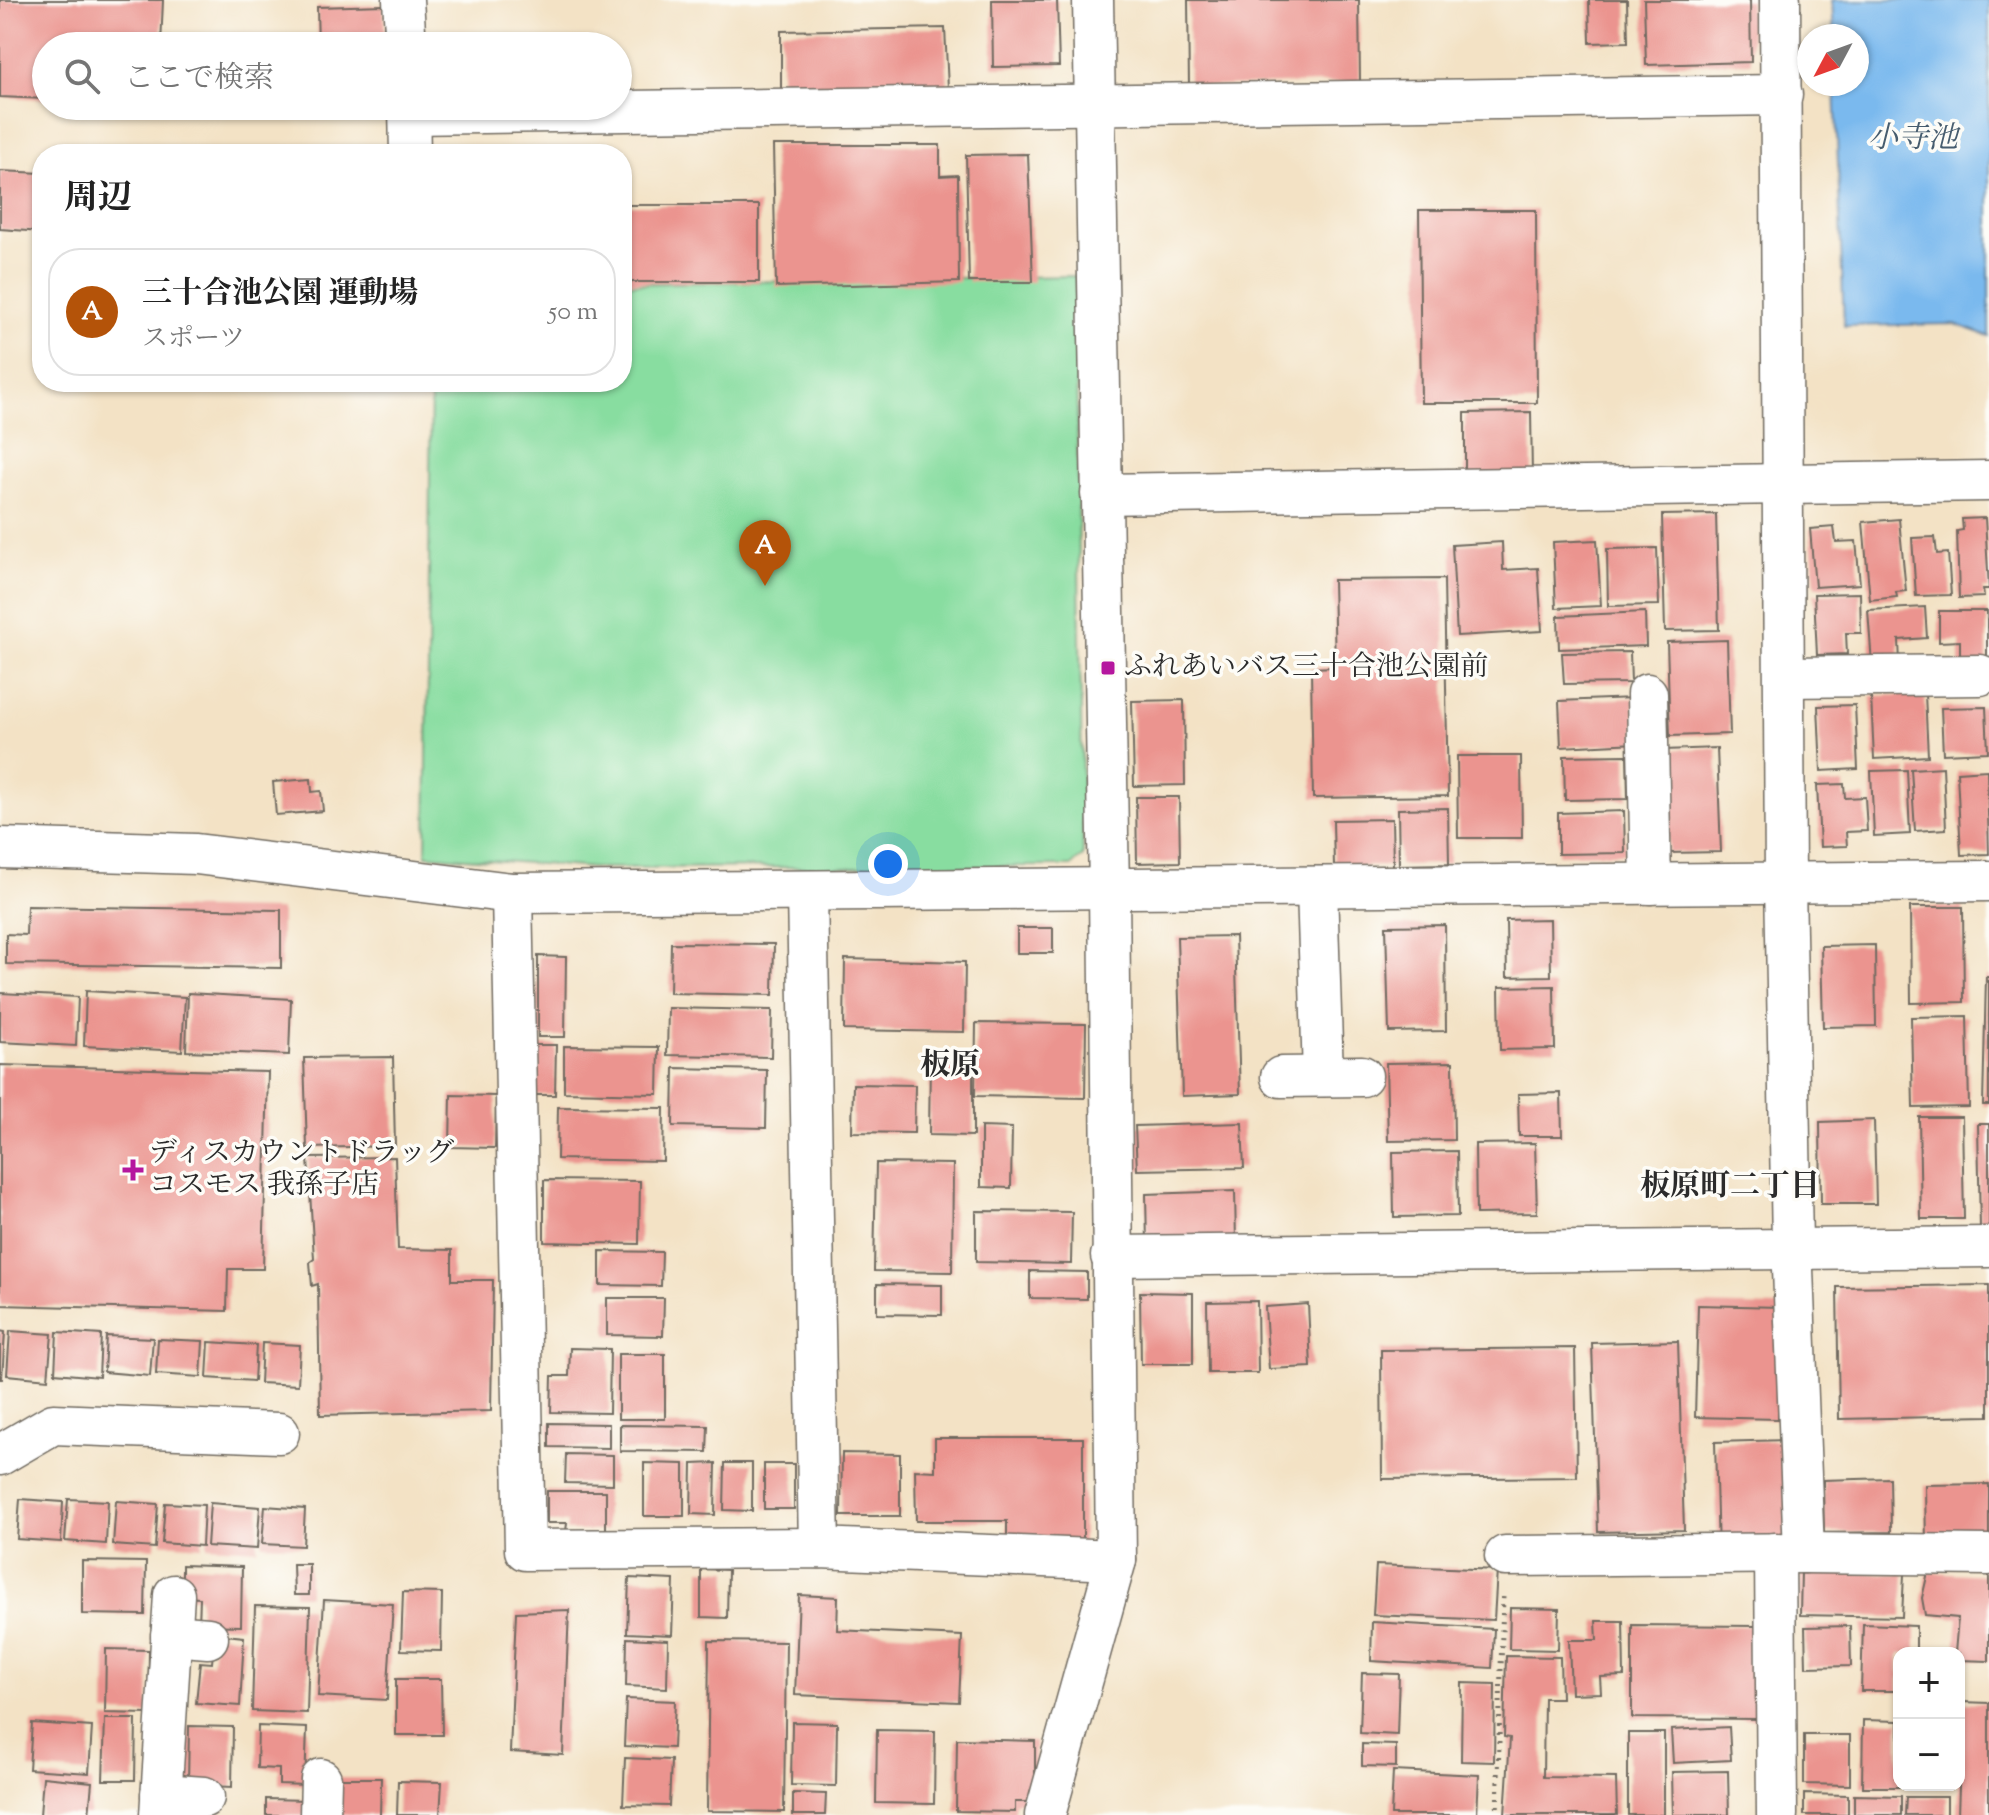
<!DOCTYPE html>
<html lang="ja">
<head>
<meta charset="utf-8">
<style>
  :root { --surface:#fff; --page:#f2f2f2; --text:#222; --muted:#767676; --line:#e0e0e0; --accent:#b45309 }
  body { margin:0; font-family:"Sorts Mill Goudy","Noto Serif JP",serif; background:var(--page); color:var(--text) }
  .controls { position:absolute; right:24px; bottom:24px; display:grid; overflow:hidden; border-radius:16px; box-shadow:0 2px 6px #0004 }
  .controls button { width:72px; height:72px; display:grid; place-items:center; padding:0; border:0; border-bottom:2px solid var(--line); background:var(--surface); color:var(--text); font:40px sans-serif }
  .compass { position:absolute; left:1797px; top:24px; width:72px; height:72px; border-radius:50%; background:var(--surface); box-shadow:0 2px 6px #0004; rotate:229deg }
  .you { position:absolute; left:888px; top:864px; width:28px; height:28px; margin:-20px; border:6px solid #fff; border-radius:50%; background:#1a73e8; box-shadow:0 0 0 12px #1a73e833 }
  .badge { display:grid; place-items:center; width:52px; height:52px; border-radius:50%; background:var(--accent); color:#fff; font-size:26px; font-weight:700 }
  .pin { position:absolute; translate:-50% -66px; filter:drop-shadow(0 2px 4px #0008) }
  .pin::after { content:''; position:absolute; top:42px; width:28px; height:24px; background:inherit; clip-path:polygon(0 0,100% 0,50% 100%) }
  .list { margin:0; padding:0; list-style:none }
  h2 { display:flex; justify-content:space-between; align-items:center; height:104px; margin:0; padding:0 32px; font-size:34px }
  h2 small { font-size:26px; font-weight:400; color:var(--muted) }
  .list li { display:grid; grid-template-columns:52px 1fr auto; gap:24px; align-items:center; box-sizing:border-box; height:128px; margin:0 16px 16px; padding:0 16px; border:2px solid var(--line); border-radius:32px }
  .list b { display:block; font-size:30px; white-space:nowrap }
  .list p { margin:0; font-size:26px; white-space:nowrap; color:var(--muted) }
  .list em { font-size:26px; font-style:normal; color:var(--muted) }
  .icon { flex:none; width:44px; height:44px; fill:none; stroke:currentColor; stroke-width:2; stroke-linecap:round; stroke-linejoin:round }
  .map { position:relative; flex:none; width:1989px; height:1815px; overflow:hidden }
  .search { position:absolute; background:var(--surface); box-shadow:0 2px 6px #0004; left:32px; top:32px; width:600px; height:88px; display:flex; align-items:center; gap:20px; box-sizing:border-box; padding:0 28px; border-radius:44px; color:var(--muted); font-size:30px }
  .panel { position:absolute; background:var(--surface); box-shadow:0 2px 6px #0004; left:32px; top:144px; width:600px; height:248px; border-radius:32px }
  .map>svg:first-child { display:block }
  .green { fill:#88dda0; stroke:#5a8466; stroke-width:2 }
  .water { fill:#7ab9ee; stroke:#52728c; stroke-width:2 }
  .building { fill:#eb948f }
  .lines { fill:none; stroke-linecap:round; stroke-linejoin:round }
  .street-casing { stroke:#716b61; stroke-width:43 }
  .path { stroke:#716b61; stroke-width:5; stroke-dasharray:2 6; stroke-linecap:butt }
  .street { stroke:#fff; stroke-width:40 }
  .poi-dot { fill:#b5179e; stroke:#fdfcf7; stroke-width:3 }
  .labels { text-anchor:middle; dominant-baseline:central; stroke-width:7; stroke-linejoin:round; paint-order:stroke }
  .poi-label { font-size:28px; fill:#2b2b2b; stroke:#fdfcf7; text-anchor:start }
  .water-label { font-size:30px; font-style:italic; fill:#475d6f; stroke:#fdfcf7 }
  .neighbourhood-label { font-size:30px; font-weight:bold; fill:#2b2b2b; stroke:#fdfcf7 }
</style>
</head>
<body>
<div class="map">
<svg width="1989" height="1815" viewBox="0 0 1989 1815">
  <rect width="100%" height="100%" fill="#fdfcf7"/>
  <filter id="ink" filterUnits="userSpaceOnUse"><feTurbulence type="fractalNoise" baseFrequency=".0125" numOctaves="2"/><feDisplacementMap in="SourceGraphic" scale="16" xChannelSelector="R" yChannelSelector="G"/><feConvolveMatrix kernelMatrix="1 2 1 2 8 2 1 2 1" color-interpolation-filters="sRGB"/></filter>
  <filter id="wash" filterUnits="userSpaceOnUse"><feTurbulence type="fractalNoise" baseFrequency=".006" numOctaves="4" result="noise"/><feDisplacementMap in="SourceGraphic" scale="32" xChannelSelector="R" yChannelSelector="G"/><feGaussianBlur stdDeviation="1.8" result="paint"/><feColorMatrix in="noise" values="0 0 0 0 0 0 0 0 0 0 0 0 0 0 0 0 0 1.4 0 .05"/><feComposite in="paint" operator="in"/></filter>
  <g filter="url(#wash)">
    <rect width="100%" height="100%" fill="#f3e2c5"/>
    <path class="green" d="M1075 276 1083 856 1071 866 593 868 426 855 431 382H622V284Z"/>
    <path class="water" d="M1832 0H1989V336L1955 324 1844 326 1835 84H1857V36H1834Z"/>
    <g id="blocks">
      <g class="building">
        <path d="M0 0H163L161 46H46V99L0 97Z"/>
        <path d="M992 0H1057L1059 66 993 67Z"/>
        <path d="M1188 0H1359L1360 82 1189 87Z"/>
        <path d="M1589 0H1627L1628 42 1590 43Z"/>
        <path d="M1644 0H1750L1751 62 1646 65Z"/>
        <path d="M384 5 385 46H318L317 7Z"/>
        <path d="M945 28 948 88 781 89V31Z"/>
        <path d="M773 145H940V176L958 175 959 282 776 287Z"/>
        <path d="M1028 154 1033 282H969L966 155Z"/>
        <path d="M0 171 42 173V232L0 229Z"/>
        <rect x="622" y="205" width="137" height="77"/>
        <path d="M1419 210H1536L1537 403H1421Z"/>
        <path d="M1531 412 1532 476H1465V413Z"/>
        <path d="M1716 514 1719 630 1665 631 1662 515Z"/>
        <path d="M1985 518 1989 589H1983L1984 597 1959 598 1957 531 1963 530 1962 519Z"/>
        <path d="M1899 519 1906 591 1896 592 1897 597 1870 600 1863 522Z"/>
        <path d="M1834 527 1836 542 1856 541 1860 584 1815 587 1810 529Z"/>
        <path d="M1935 537 1937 554 1948 553 1951 595 1916 596 1912 538Z"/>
        <path d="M1597 540 1601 606 1556 608 1553 542Z"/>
        <path d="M1502 542 1503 570 1538 568 1542 631 1457 636 1452 545Z"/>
        <path d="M1657 548 1659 605 1608 606 1607 549Z"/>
        <path d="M1444 579 1448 796 1313 798 1311 668 1335 667 1333 580Z"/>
        <path d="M1860 593 1861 633H1846L1847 654 1817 655 1814 594Z"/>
        <path d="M1925 607 1927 638 1899 640 1900 663 1872 664 1868 610Z"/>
        <path d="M1939 611H1987V666H1960V641L1939 642Z"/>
        <path d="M1645 612 1646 646 1559 649 1558 616Z"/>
        <path d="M1727 640 1730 734 1670 736 1667 642Z"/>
        <path d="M1630 652 1631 683 1564 684 1562 653Z"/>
        <path d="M1925 694 1928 756 1874 759 1871 696Z"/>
        <path d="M1634 698 1636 743 1561 747 1559 701Z"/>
        <path d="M1184 700 1185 785 1134 786 1132 701Z"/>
        <path d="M1855 705 1858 769 1821 771 1818 706Z"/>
        <path d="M1986 707 1988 752 1943 754 1941 708Z"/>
        <path d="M1717 748 1721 852 1668 853 1664 750Z"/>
        <path d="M1627 755 1628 799 1565 800 1564 756Z"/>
        <path d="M1457 756H1521L1522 838H1458Z"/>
        <path d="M1943 767 1946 829 1915 831 1911 769Z"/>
        <path d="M1907 770 1910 834 1874 836 1871 771Z"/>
        <path d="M1987 770 1989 854 1961 855 1957 772Z"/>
        <path d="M311 779 312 792 321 791 323 811 276 815 273 782Z"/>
        <path d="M1844 784 1845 798 1865 797 1867 831 1846 832 1847 846 1820 847 1817 785Z"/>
        <path d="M1136 797H1179L1180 862 1137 863Z"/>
        <path d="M1448 808 1449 864 1399 865 1398 809Z"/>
        <path d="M1624 811 1625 853 1558 854V813Z"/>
        <path d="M1392 819 1393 866 1334 867 1333 820Z"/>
        <path d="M27 906 281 910V968L6 964V934L26 935Z"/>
        <path d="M1910 907H1963L1964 1002 1911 1003Z"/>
        <path d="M1550 919 1551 976 1507 977 1506 920Z"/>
        <path d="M1445 925 1446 1031 1389 1032 1386 926Z"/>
        <rect x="1017" y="928" width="36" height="25"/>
        <path d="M1235 936 1240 1094 1182 1096 1177 937Z"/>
        <path d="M671 943 774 944 773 995 670 993Z"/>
        <path d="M1875 945 1876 1026 1823 1027 1821 946Z"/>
        <path d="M538 956 566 957 565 1037H538Z"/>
        <path d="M845 959 965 962 964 1032 844 1030Z"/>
        <path d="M1986 977H1989V1105H1983Z"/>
        <path d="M1554 986 1555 1049 1500 1050 1499 987Z"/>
        <path d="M86 991 185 997 182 1051 84 1046Z"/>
        <path d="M0 993 78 997 76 1046 0 1042Z"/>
        <path d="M188 993 291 999 289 1055 186 1051Z"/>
        <path d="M668 1008 772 1010 771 1057 667 1055Z"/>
        <path d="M1967 1016 1969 1107 1913 1108 1911 1017Z"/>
        <path d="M976 1023 1086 1024 1085 1098 975 1096Z"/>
        <path d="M534 1045H556L555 1095H533Z"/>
        <path d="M564 1046 659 1047 658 1094 564 1092Z"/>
        <path d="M393 1057 395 1146 307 1148 304 1058Z"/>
        <path d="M930 1061 973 1062V1136L929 1135Z"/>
        <path d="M1453 1062 1454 1140 1388 1141 1386 1063Z"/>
        <path d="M0 1065 268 1072 263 1269H228L227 1311 0 1305Z"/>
        <path d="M674 1068 767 1070 766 1128 673 1126Z"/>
        <path d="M853 1084 915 1085 914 1133 852 1132Z"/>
        <path d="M1561 1093 1562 1136H1519L1518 1094Z"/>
        <path d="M451 1095 496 1096 495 1148 450 1147Z"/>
        <path d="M558 1107 664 1108 663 1161 557 1159Z"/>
        <path d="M1919 1117H1962L1964 1219H1921Z"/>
        <path d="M1874 1120 1876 1204H1821L1820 1122Z"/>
        <path d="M1242 1123 1244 1168 1137 1170 1135 1126Z"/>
        <path d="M1978 1124H1989V1229H1980Z"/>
        <path d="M981 1127 1012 1128 1011 1188 981 1187Z"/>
        <path d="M1535 1143 1537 1213 1476 1214 1475 1144Z"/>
        <path d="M1457 1151 1458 1216 1394 1217 1393 1152Z"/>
        <path d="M395 1157 398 1249 452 1250V1280H493L491 1411 320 1415 318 1284 312 1286 310 1262 314 1259 308 1158Z"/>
        <path d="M876 1163 953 1164 952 1272 874 1271Z"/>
        <path d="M544 1180 640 1181 639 1244 544 1242Z"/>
        <path d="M1235 1191 1236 1243 1147 1245 1146 1194Z"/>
        <path d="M976 1211 1072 1212 1071 1264 976 1262Z"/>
        <path d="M600 1251 662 1252 661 1286 600 1285Z"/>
        <path d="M1030 1271 1087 1272V1299L1030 1298Z"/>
        <path d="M877 1284 942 1285V1315L877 1314Z"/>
        <path d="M1989 1285V1416L1839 1419 1837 1287Z"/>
        <path d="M1140 1292 1193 1293V1364H1141Z"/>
        <path d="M607 1298H664L663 1336 607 1335Z"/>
        <path d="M1257 1301 1258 1373H1208L1207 1302Z"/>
        <path d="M1308 1304 1311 1367 1269 1369 1265 1307Z"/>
        <path d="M1698 1305 1780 1307 1778 1419 1695 1417Z"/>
        <path d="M0 1331 5 1332 2 1379H0Z"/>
        <path d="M10 1331 52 1334 48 1379 7 1375Z"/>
        <path d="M57 1332 101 1335 99 1377 55 1373Z"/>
        <path d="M106 1336 153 1338 150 1376 104 1372Z"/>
        <path d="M158 1339 203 1341 201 1377 156 1374Z"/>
        <path d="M1678 1341 1684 1530 1598 1532 1592 1343Z"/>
        <path d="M209 1342 256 1345 254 1381 207 1378Z"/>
        <path d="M262 1343 300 1345 298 1385 260 1383Z"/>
        <path d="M570 1348 610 1349 609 1413 551 1412 552 1376H569Z"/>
        <path d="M1575 1348 1577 1477 1382 1479 1381 1350Z"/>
        <rect x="618" y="1354" width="47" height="65"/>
        <path d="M549 1423 609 1424V1448L549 1447Z"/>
        <path d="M620 1425 708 1426 707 1452 620 1451Z"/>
        <path d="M935 1438H1083V1543H1007V1521H916L915 1470 935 1471Z"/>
        <path d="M1787 1440 1790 1552 1718 1553 1715 1442Z"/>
        <path d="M842 1453 900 1454V1516H841Z"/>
        <path d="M566 1454 613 1455V1484L565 1483Z"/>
        <path d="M644 1463 684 1464V1516H644Z"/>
        <path d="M716 1463 715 1515 691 1514 692 1464Z"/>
        <path d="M725 1463H752V1511L724 1510Z"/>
        <rect x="764" y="1464" width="30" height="45"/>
        <path d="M1890 1478 1891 1532 1824 1533 1823 1480Z"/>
        <path d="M1989 1484V1543L1926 1544 1925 1485Z"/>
        <path d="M547 1491H606V1531H566L567 1523H547Z"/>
        <path d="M20 1499 63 1502 61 1542 17 1539Z"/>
        <path d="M68 1499 108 1501 106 1544 65 1541Z"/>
        <path d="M116 1501 158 1504 155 1548 113 1545Z"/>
        <path d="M165 1503 204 1505 202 1546 162 1543Z"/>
        <path d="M210 1503 260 1507 257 1549 207 1546Z"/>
        <path d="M265 1506 305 1509 303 1546 262 1544Z"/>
        <path d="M82 1561 146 1562 145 1615 82 1614Z"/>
        <path d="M293 1564H309V1595H294Z"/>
        <path d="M182 1565 242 1567 241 1626 199 1625 200 1598 182 1597Z"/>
        <path d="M1376 1565 1497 1570 1494 1620 1373 1615Z"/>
        <path d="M701 1569 728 1570 727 1618 701 1617Z"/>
        <path d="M1801 1572 1904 1574 1902 1617 1800 1615Z"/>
        <path d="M1928 1572 1989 1575V1661L1959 1660V1653H1955L1958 1618 1925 1615 1922 1598Z"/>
        <path d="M629 1578 674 1580 672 1635 627 1633Z"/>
        <path d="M403 1592 442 1593 441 1651 401 1650Z"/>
        <path d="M799 1595 838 1597 837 1630 962 1636 959 1702 795 1695Z"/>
        <path d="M324 1600 393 1604 387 1700 318 1696Z"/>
        <path d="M255 1606 310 1607 307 1713 252 1711Z"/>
        <path d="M1510 1608 1559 1609 1558 1650 1509 1649Z"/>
        <path d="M569 1610 563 1755 510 1752 516 1612Z"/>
        <path d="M1596 1621H1623L1624 1676 1600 1677 1601 1693 1571 1694 1569 1640H1597Z"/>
        <path d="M1372 1622 1494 1629 1492 1668 1371 1661Z"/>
        <path d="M1863 1624 1916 1626V1653H1899V1691H1861Z"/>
        <path d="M1632 1625 1758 1626V1719L1632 1718Z"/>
        <path d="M1850 1626 1851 1666 1806 1667 1805 1627Z"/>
        <path d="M215 1634 244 1637 240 1706 196 1703 200 1662 212 1663Z"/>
        <path d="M627 1638 668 1640 667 1688 626 1686Z"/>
        <path d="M709 1641 786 1642 784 1812 707 1811Z"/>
        <path d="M106 1649 149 1650 148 1714 105 1713Z"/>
        <path d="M1506 1656 1560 1657 1561 1698H1544L1543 1777 1616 1778 1617 1815H1505L1510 1738 1504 1737Z"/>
        <path d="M1362 1673 1399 1674 1397 1735 1360 1733Z"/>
        <path d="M396 1679H441L442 1735H396Z"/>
        <path d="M1462 1683 1495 1684 1494 1762 1461 1761Z"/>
        <path d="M626 1699 675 1701 673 1748 624 1746Z"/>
        <path d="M1962 1702 1989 1703V1815H1958Z"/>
        <path d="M105 1719H136L135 1780H103Z"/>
        <path d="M1863 1720 1899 1721V1787H1862Z"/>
        <path d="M792 1722 837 1723 836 1786 791 1785Z"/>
        <path d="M32 1723 92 1727 89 1773 29 1769Z"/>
        <path d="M189 1726 233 1727 232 1787 188 1785Z"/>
        <path d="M258 1726 307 1728 305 1785 279 1784V1769L257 1768Z"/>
        <path d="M1729 1727 1731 1760 1673 1763 1671 1730Z"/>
        <path d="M877 1730 935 1731 934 1804 876 1803Z"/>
        <rect x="1628" y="1733" width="36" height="82"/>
        <path d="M1804 1735H1850V1785L1804 1784Z"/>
        <path d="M957 1739 1035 1741V1802H1015V1812L956 1811Z"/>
        <path d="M1362 1744 1396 1745V1767L1362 1766Z"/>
        <path d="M625 1758 671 1760 669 1806 623 1805Z"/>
        <path d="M1393 1771 1479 1775 1477 1815H1391Z"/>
        <path d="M1728 1771 1729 1815H1673L1672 1772Z"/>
        <path d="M43 1777 92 1782 89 1815H40Z"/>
        <path d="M339 1778H381L380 1815H338Z"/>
        <path d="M398 1781 442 1782 440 1815H397Z"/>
        <path d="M793 1793 826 1794 825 1815H793Z"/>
        <path d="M1804 1794 1848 1795V1815H1804Z"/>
        <path d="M1854 1795 1901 1796V1815H1854Z"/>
        <path d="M1906 1797H1947V1815H1905Z"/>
        <path d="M266 1799 306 1800V1815H266Z"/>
      </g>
    </g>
  </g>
  <g filter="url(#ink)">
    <use href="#blocks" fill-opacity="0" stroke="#716b61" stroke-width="2"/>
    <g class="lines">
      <defs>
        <g id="street">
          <path d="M403 0 406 46"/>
          <path d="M1780 0 1785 883 1792 1243 1804 1553"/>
          <path d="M409 106 410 154"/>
          <path d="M410 114 1782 95"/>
          <path d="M1101 494 1989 481"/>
          <path d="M1785 677 1980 675"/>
          <path d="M1647 694 1651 884"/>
          <path d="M0 848 196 854 512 893 1989 881"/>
          <path d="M1317 888 1323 1076"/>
          <path d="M807 892 819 1548"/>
          <path d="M512 893 525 1550 819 1548 1116 1560"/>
          <path d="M1281 1077 1362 1076"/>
          <path d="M1111 1256 1989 1247"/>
          <path d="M0 1455 53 1424 279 1433"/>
          <path d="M1775 1553 1777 1815"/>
          <path d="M1505 1556 1804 1553 1989 1555"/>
          <path d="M171 1635 208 1638"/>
          <path d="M161 1794 204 1797"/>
          <path d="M160 1815 174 1595"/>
          <path d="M320 1815 321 1779"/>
          <path d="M1045 1815 1116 1560 1109 890 1093 0"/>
        </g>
      </defs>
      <use href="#street" class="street-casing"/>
      <path class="path" d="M1497 1815 1503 1596"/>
      <use href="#street" class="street"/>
    </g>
  </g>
  <g class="poi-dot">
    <rect x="1100" y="660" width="16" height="16" rx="4"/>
    <path d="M129 1158h8v8h8v8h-8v8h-8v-8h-8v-8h8z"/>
  </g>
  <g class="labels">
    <g class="poi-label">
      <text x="1124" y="668">ふれあいバス三十合池公園前</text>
      <text x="149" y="1154">ディスカウントドラッグ<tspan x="149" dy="32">コスモス 我孫子店</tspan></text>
    </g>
    <g class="water-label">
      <text x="1913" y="139">小寺池</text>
    </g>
    <g class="neighbourhood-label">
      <text x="950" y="1066">板原</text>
      <text x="1730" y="1187">板原町二丁目</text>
    </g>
  </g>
</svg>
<div class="controls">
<button>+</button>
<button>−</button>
</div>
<svg class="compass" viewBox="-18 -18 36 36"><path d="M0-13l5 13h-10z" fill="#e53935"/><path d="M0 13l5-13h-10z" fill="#767676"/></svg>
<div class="you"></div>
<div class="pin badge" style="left:765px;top:586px">A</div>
<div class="search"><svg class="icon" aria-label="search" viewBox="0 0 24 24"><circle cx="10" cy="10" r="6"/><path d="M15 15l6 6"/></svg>ここで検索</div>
<section class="panel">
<h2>周辺<small></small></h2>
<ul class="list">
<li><span class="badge">A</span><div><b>三十合池公園 運動場</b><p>スポーツ</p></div><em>50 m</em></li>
</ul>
</section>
</div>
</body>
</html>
